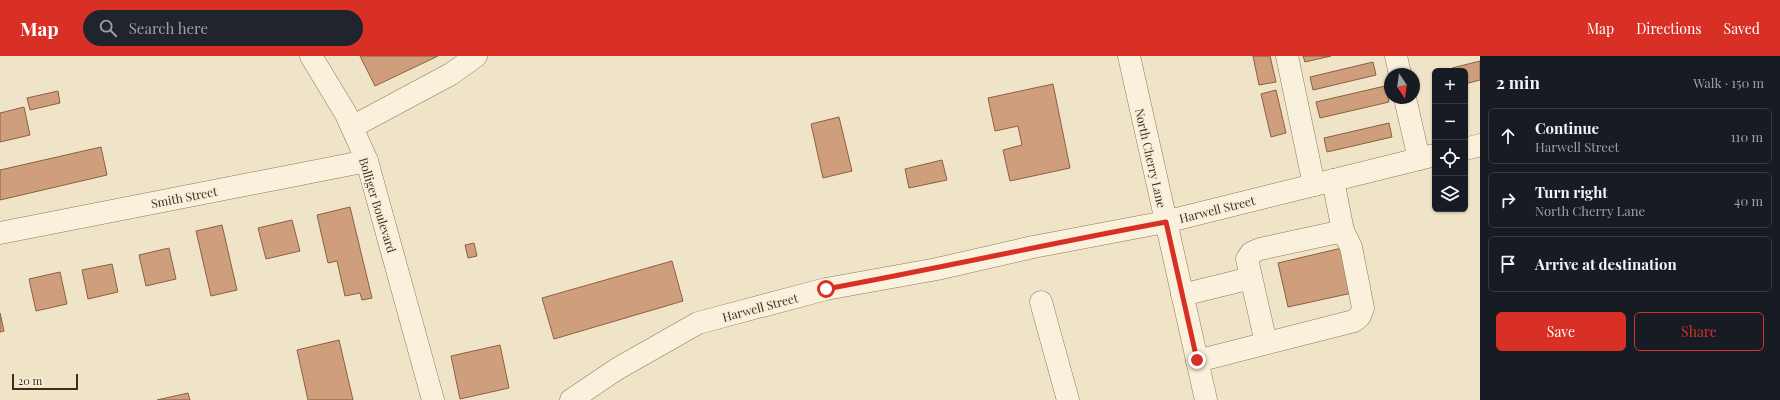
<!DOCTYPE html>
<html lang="en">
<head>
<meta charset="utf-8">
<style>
  :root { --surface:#171b24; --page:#20242c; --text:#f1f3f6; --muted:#9ea1a6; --line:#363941; --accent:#d93025 }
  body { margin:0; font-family:"Playfair Display",serif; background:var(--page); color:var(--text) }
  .controls { position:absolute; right:12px; top:12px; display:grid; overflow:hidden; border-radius:6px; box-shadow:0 1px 3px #0004 }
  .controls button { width:36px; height:36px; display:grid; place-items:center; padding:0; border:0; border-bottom:1px solid var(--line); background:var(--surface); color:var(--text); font:20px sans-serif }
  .compass { position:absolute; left:1384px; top:12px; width:36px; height:36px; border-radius:50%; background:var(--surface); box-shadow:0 1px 3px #0004; rotate:167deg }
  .scale { position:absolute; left:12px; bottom:10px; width:66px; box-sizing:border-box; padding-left:4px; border:2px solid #3d2e20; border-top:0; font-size:11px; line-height:14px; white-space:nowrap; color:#3d2e20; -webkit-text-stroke:3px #f7eed8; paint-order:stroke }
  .stop { position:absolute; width:12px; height:12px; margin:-9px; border:3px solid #d93025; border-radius:50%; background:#fff }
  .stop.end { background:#d93025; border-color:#fff; box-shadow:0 1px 4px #0008 }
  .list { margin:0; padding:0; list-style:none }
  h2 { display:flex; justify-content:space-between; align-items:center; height:52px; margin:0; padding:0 16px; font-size:17px }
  h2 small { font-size:13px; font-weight:400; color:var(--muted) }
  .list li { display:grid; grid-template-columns:26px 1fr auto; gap:12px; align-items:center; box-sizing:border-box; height:56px; margin:0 8px 8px; padding:0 8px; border:1px solid var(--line); border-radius:6px }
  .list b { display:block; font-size:15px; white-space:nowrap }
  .list p { margin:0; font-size:13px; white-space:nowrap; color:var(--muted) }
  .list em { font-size:13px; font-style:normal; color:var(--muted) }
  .actions { display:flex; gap:8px; padding:12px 16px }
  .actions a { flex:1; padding:9px 0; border:1px solid var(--accent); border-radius:6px; text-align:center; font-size:14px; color:var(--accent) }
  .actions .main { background:var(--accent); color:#fff }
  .icon { flex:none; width:22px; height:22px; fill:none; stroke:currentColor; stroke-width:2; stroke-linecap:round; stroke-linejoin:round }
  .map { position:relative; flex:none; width:1480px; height:344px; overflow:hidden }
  header { display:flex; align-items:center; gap:24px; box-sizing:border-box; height:56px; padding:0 20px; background:var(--accent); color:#fff }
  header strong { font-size:19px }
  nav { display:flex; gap:22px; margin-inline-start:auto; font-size:14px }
  .search { width:280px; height:36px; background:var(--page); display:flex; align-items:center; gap:10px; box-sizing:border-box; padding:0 14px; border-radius:22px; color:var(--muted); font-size:15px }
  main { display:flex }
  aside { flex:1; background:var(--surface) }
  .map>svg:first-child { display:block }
  .building { fill:#cf9f7d; stroke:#8d5f41 }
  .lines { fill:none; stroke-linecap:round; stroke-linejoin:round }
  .minor-casing { stroke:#8d765c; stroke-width:23 }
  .minor { stroke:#faf1dc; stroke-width:22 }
  .route { stroke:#d93025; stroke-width:5 }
  .labels { text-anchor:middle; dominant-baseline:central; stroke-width:3.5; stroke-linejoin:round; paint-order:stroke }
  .street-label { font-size:12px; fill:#3d2e20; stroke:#f7eed8 }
</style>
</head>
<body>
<header>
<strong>Map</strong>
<div class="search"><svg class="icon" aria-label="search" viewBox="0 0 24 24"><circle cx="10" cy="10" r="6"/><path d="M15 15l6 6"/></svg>Search here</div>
<nav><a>Map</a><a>Directions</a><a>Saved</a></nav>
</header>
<main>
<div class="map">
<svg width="1480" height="344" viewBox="0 0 1480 344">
  <rect width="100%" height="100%" fill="#f0e4c8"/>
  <g class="building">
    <path d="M360 0H438L375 30Z"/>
    <path d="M1253 0H1270L1276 26 1259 29Z"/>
    <path d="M1303 0H1331L1305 6Z"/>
    <path d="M1480 5V24L1465 28V15H1453L1452 12Z"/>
    <path d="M1373 6 1376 19 1313 34 1310 21Z"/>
    <path d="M1053 28 1070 112 1010 125 1003 94 1022 89 1018 70 995 75 988 42Z"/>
    <path d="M1385 30 1389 46 1320 62 1316 46Z"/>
    <path d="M1276 34 1286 77 1271 81 1261 38Z"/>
    <path d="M58 35 60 47 30 54 27 42Z"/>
    <path d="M24 51 30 79 0 86V57Z"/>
    <path d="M839 61 852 115 823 122 811 68Z"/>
    <path d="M1389 67 1392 81 1327 96 1324 82Z"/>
    <path d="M101 91 107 119 0 144V114Z"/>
    <path d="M942 104 947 124 909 132 905 113Z"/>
    <path d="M350 151 372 242 362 244 360 237 345 240 337 205 328 207 317 159Z"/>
    <path d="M292 164 300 195 266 203 258 172Z"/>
    <path d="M222 169 237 234 211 240 196 175Z"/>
    <path d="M474 187 477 200 468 202 465 189Z"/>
    <path d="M169 192 176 223 146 230 139 199Z"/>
    <path d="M1342 192 1352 237 1288 251 1278 207Z"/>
    <path d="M672 205 683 245 554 283 542 242Z"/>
    <path d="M112 208 118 236 88 243 82 214Z"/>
    <path d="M60 216 67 248 36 255 29 223Z"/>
    <path d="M0 257 4 275 0 276Z"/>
    <path d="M339 284 353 344H308L297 294Z"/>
    <path d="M500 289 509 332 460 343 451 300Z"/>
    <path d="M188 337 190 344H157Z"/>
  </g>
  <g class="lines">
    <defs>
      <g id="minor">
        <path d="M311 0 346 58 367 105 433 344"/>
        <path d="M1129 0 1206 344"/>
        <path d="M1287 0 1314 129"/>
        <path d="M1396 0 1400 18"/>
        <path d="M1405 42 1419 103"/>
        <path d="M352 71 451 18 476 0"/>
        <path d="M1465 93 1480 89"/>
        <path d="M0 177 367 105"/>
        <path d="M1182 239 1251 222"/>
        <path d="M1041 246 1068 344"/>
        <path d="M1266 287 1247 203 1251 197 1260 193 1343 175"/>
        <path d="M1197 305 1354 265 1360 260 1363 252 1351 191 1343 175 1333 124"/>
        <path d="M571 344 617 313 698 267 826 233 937 213 1033 191 1165 166 1435 99"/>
      </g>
    </defs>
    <use href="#minor" class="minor-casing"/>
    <use href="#minor" class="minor"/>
  </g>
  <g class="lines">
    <path class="route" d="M826 233C940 212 1052 187 1166 166L1197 304"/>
  </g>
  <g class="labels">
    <g class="street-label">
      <text transform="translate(1151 102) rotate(77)">North Cherry Lane</text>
      <text transform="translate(184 141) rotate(-11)">Smith Street</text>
      <text transform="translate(378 149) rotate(73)">Bolliger Boulevard</text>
      <text transform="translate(1217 153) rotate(-14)">Harwell Street</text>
      <text transform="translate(760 251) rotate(-15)">Harwell Street</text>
    </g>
  </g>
</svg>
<div class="controls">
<button>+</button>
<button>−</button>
<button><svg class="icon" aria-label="locate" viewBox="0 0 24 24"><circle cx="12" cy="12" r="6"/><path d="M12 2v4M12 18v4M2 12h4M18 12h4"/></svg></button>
<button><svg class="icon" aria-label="layers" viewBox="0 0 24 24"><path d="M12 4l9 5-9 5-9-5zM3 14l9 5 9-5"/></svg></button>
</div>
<svg class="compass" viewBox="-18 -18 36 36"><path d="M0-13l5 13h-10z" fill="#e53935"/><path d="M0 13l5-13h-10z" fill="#9ea1a6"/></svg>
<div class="scale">20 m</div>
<div class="stop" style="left:826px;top:233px"></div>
<div class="stop end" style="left:1197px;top:304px"></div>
</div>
<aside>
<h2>2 min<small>Walk · 150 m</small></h2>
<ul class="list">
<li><svg class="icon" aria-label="ahead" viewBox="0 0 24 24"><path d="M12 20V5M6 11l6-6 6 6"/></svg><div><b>Continue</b><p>Harwell Street</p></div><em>110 m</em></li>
<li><svg class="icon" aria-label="right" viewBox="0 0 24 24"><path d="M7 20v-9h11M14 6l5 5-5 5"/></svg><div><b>Turn right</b><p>North Cherry Lane</p></div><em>40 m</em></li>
<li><svg class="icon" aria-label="arrive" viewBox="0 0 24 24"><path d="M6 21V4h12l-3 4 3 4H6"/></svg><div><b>Arrive at destination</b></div></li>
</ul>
<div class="actions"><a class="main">Save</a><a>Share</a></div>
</aside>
</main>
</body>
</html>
